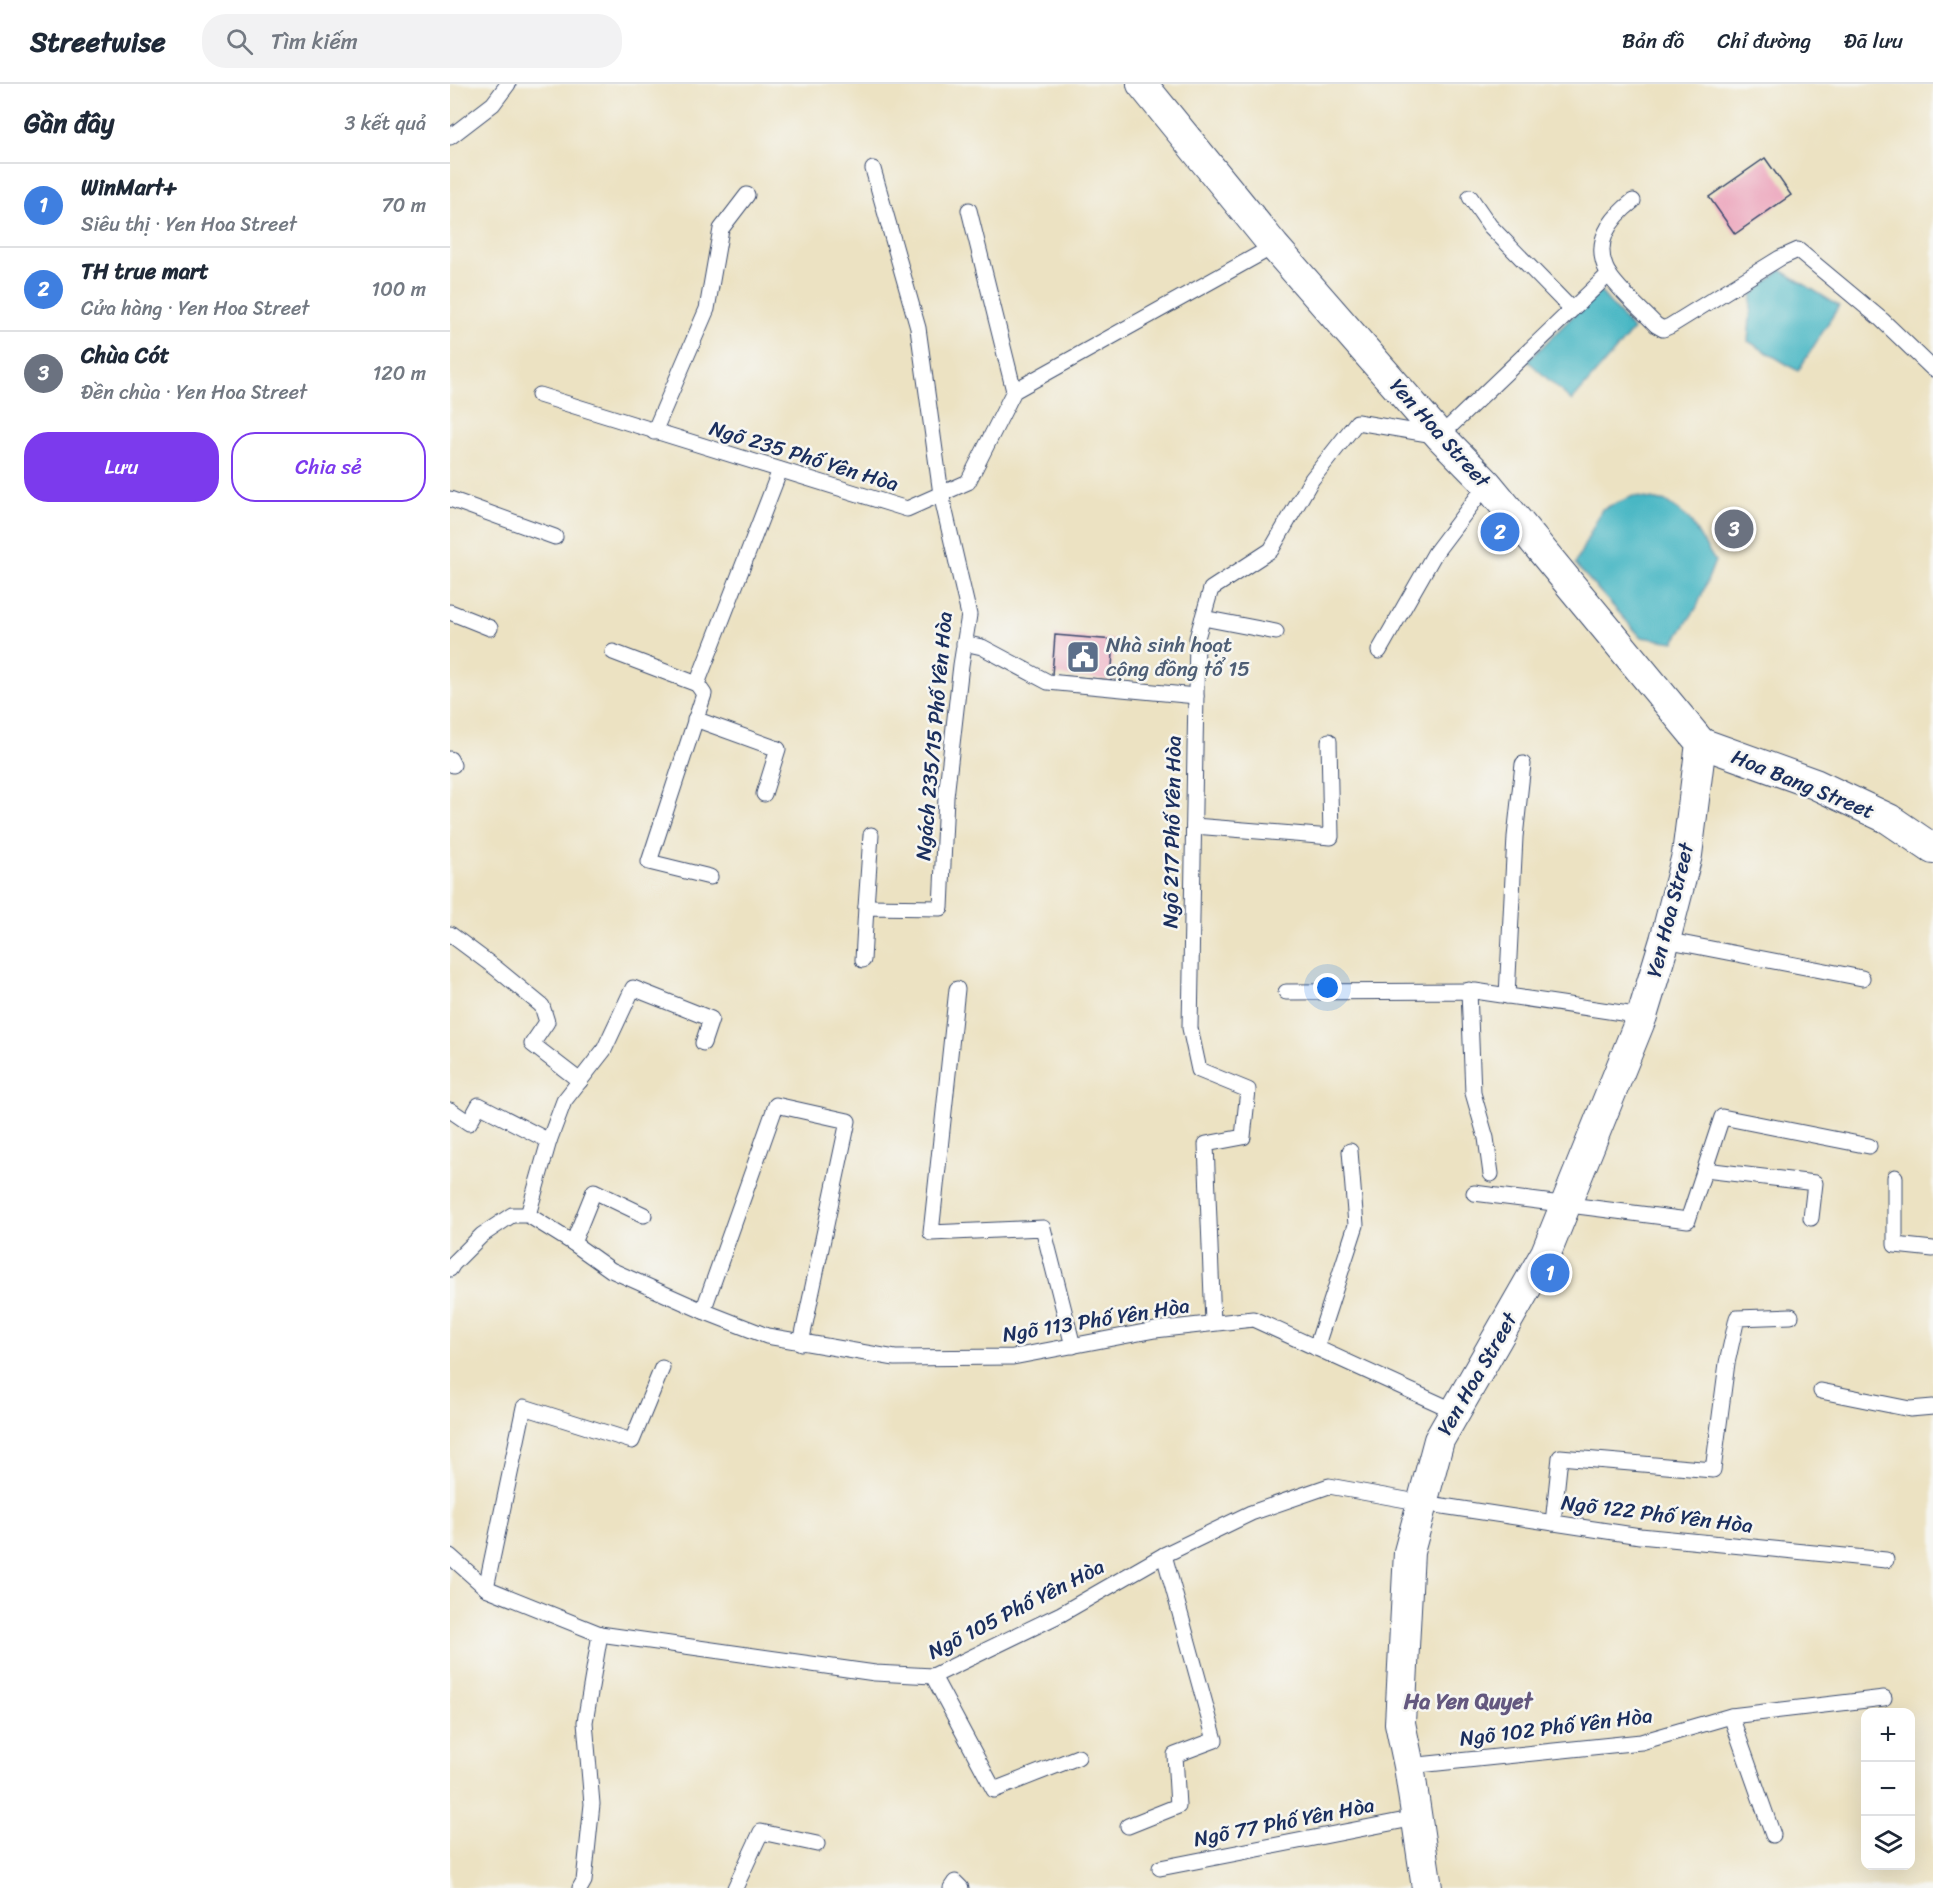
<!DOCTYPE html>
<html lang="vi">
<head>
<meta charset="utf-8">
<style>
  :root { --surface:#fff; --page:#f2f2f3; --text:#1f2937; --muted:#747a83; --line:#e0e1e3; --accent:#7c3aed }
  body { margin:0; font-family:Sriracha,sans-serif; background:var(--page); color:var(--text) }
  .controls { position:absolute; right:18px; bottom:18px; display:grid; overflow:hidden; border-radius:12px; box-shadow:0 6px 24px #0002 }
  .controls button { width:54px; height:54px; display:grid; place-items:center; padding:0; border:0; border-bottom:2px solid var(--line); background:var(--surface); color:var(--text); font:30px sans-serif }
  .you { position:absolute; left:878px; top:904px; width:21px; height:21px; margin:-15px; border:4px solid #fff; border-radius:50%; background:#1a73e8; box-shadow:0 0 0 9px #1a73e833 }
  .badge { display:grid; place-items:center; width:39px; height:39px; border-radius:50%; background:var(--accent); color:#fff; font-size:20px; font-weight:700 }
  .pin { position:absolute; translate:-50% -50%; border:3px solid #fff; box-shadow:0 2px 6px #0006 }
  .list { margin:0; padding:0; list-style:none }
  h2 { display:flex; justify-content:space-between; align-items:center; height:78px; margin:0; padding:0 24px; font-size:26px }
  h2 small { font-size:20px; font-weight:400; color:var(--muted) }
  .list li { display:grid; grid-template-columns:39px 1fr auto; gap:18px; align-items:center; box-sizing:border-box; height:84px; padding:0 24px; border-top:2px solid var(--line) }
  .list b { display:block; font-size:22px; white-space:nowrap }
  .list p { margin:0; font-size:20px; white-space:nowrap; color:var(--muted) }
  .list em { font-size:20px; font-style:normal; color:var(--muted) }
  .actions { display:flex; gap:12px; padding:18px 24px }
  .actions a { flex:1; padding:14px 0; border:2px solid var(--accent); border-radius:24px; text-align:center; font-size:21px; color:var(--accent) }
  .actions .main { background:var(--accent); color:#fff }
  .icon { flex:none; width:33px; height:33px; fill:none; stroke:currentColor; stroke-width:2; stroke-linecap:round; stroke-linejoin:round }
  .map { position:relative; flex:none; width:1483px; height:1804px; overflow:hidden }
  header { display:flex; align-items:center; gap:36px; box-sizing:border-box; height:84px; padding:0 30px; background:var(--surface); border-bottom:2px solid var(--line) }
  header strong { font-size:28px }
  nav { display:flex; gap:33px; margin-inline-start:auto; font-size:21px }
  .search { width:420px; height:54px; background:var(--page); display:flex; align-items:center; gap:15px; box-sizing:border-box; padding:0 21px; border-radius:24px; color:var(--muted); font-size:22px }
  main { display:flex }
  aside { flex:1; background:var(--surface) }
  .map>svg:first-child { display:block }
  .water { fill:#49b7c4; stroke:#327391; stroke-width:1.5 }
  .building { fill:#eca5bc }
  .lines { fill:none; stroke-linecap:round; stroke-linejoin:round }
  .lane-casing { stroke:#3a4a6d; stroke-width:17 }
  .street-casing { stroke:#3a4a6d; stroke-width:32 }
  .lane { stroke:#fff; stroke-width:15 }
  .street { stroke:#fff; stroke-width:30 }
  .labels { text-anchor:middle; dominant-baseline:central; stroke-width:5; stroke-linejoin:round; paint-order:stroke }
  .street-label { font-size:21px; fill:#1b2f5e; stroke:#f6f6f2 }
  .service-label { font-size:21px; fill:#4e5e75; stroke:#f6f6f2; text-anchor:start }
  .neighbourhood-label { font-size:22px; font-weight:bold; fill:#64587f; stroke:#f6f6f2 }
</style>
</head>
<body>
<header>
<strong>Streetwise</strong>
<div class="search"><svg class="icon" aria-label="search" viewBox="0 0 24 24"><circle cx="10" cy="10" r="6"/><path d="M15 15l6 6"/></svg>Tìm kiếm</div>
<nav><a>Bản đồ</a><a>Chỉ đường</a><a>Đã lưu</a></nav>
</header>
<main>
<aside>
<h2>Gần đây<small>3 kết quả</small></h2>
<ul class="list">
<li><span class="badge" style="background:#3f7fe0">1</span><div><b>WinMart+</b><p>Siêu thị · Yen Hoa Street</p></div><em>70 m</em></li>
<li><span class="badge" style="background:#3f7fe0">2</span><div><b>TH true mart</b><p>Cửa hàng · Yen Hoa Street</p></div><em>100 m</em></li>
<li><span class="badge" style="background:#6b7280">3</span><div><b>Chùa Cót</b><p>Đền chùa · Yen Hoa Street</p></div><em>120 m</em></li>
</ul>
<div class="actions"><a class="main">Lưu</a><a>Chia sẻ</a></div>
</aside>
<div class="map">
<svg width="1483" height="1804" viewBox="0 0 1483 1804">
  <rect width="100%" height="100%" fill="#f6f6f2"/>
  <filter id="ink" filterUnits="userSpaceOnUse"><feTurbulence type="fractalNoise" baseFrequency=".0167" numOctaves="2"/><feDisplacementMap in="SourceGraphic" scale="12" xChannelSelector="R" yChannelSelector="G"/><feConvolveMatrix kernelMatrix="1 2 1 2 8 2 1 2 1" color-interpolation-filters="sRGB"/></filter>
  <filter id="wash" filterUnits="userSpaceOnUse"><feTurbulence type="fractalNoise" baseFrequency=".008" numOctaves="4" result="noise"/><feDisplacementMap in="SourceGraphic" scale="24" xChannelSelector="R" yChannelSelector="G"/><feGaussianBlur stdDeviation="1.35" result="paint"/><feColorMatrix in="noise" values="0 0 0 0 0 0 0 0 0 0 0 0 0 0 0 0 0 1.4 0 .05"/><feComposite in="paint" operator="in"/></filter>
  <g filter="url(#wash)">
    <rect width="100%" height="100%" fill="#ece2c2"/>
    <g class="water">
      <path d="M1331 186 1389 222 1348 287 1298 257 1302 211Z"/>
      <path d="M1149 206 1183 246 1122 317 1078 277Z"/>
      <path d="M1183 412 1217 418 1239 435 1265 477 1247 523 1224 558 1191 553 1125 480 1152 425Z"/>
    </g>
    <g id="blocks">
      <g class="building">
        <path d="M1315 74 1341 111 1285 150 1259 113Z"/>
        <path d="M605 551 664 556 661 596 602 591Z"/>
      </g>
    </g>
  </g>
  <g filter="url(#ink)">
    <use href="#blocks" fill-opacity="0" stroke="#3a4a6d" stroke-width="1.5"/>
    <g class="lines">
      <defs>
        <g id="lane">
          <path d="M0 53 43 20 58 0"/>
          <path d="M1020 113 1040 142 1121 225"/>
          <path d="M1183 117C1160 135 1142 159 1158 189 1167 205 1193 227 1206 241L1213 245 1220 242 1330 174 1348 166 1432 236 1483 285"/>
          <path d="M519 126 564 307"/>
          <path d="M89 311 457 425 518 398 564 307 824 162"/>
          <path d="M204 348 257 225 271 145 297 111"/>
          <path d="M0 415 105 453"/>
          <path d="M0 528 40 544"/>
          <path d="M753 534 826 548"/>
          <path d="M514 559 532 563 598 598 746 612"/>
          <path d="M929 567 985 469 1037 400"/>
          <path d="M163 568 247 600"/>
          <path d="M245 635 328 665 314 710"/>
          <path d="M0 675 3 681"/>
          <path d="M744 742 881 753 879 657"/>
          <path d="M260 793 199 778 254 610 247 600 330 386"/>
          <path d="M416 823 421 751"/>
          <path d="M0 850 47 885 92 922 97 938 82 960 130 997"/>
          <path d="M1215 856 1412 894"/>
          <path d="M413 876 416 823 491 824 496 713 511 581 519 531 491 410 468 244 423 85"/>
          <path d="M507 905 481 1149 593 1144 623 1262"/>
          <path d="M1019 906 1023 1009 1036 1054 1041 1090"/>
          <path d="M836 908 1025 907 1192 932"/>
          <path d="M1057 912 1065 753 1073 680"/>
          <path d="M0 1026 19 1039 29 1021 99 1057"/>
          <path d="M1255 1086 1365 1099 1361 1134"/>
          <path d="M1445 1093V1161L1483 1165"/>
          <path d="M1024 1109 1238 1136 1272 1033 1419 1062"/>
          <path d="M78 1131 99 1057 114 1017 154 966 183 904 261 935 253 959"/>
          <path d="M123 1159 144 1107 194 1131"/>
          <path d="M0 1185 3 1180 32 1151 62 1131H78L123 1159 161 1186 253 1227 317 1252 445 1274 563 1273 705 1246 803 1235 1007 1328"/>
          <path d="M253 1227 326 1021 398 1037 351 1259"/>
          <path d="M763 1239 756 1060 793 1053 798 1006 749 986 740 944 747 554 761 505 821 466 862 395 907 338 990 352 1159 190"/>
          <path d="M866 1264 906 1141 900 1067"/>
          <path d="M1371 1307 1460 1325 1483 1323"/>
          <path d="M1103 1439 1110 1373 1263 1386 1277 1279 1287 1234 1341 1232"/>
          <path d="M0 1472 36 1504 150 1550 425 1589 483 1592 611 1530 714 1471 801 1429 879 1402 973 1419 1190 1452 1436 1476"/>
          <path d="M36 1504 74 1323 182 1357 212 1284"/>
          <path d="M483 1592 544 1706 628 1673"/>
          <path d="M1281 1632 1323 1751"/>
          <path d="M959 1682 1191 1658 1281 1632 1434 1614"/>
          <path d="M678 1742 728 1722 725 1671 765 1656 714 1471"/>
          <path d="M710 1784 966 1734"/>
          <path d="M130 1804 134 1797 142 1720 135 1638 150 1550"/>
          <path d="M285 1804 311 1748 367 1760"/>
          <path d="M501 1804 505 1798 511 1804"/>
        </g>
        <g id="street">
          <path d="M692 0 824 162 990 352 1037 400 1251 659 1237 771 1215 856 1192 932 1096 1169 989 1356 959 1468 950 1639 959 1682 977 1804"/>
          <path d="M1251 659 1365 700 1439 735 1483 765"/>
        </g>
      </defs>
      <use href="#lane" class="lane-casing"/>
      <use href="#street" class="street-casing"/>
      <use href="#lane" class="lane"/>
      <use href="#street" class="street"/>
    </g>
  </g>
  <defs>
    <symbol id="civic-square" viewBox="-11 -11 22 22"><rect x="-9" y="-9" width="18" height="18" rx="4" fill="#5c6f8a" stroke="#f6f6f2"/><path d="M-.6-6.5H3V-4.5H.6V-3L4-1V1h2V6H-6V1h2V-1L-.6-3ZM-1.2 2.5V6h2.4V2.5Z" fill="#fff"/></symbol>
  </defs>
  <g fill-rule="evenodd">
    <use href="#civic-square" x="614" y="554" width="38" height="38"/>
  </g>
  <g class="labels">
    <g class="street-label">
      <text transform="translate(990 349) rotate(48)">Yen Hoa Street</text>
      <text transform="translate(354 372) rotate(17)">Ngõ 235 Phố Yên Hòa</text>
      <text transform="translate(484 652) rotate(-85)">Ngách 235/15 Phố Yên Hòa</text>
      <text transform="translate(1353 700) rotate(22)">Hoa Bang Street</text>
      <text transform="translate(722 748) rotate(-89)">Ngõ 217 Phố Yên Hòa</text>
      <text transform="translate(1220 826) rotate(-76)">Yen Hoa Street</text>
      <text transform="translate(646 1236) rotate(-9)">Ngõ 113 Phố Yên Hòa</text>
      <text transform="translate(1027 1290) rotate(-60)">Yen Hoa Street</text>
      <text transform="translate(1207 1430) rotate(7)">Ngõ 122 Phố Yên Hòa</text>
      <text transform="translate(566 1525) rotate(-27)">Ngõ 105 Phố Yên Hòa</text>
      <text transform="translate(1106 1643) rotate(-7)">Ngõ 102 Phố Yên Hòa</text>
      <text transform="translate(834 1738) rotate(-11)">Ngõ 77 Phố Yên Hòa</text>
    </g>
    <g class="service-label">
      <text x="656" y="561">Nhà sinh hoạt<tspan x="656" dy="24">cộng đồng tổ 15</tspan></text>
    </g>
    <g class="neighbourhood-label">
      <text x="1018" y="1617">Ha Yen Quyet</text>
    </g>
  </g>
</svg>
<div class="controls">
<button>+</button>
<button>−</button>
<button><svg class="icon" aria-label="layers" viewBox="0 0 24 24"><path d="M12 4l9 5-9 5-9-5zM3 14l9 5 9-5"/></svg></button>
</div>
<div class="you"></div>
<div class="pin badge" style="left:1100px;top:1189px;background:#3f7fe0">1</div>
<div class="pin badge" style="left:1050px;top:448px;background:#3f7fe0">2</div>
<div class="pin badge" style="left:1284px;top:445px;background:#6b7280">3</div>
</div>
</main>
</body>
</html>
